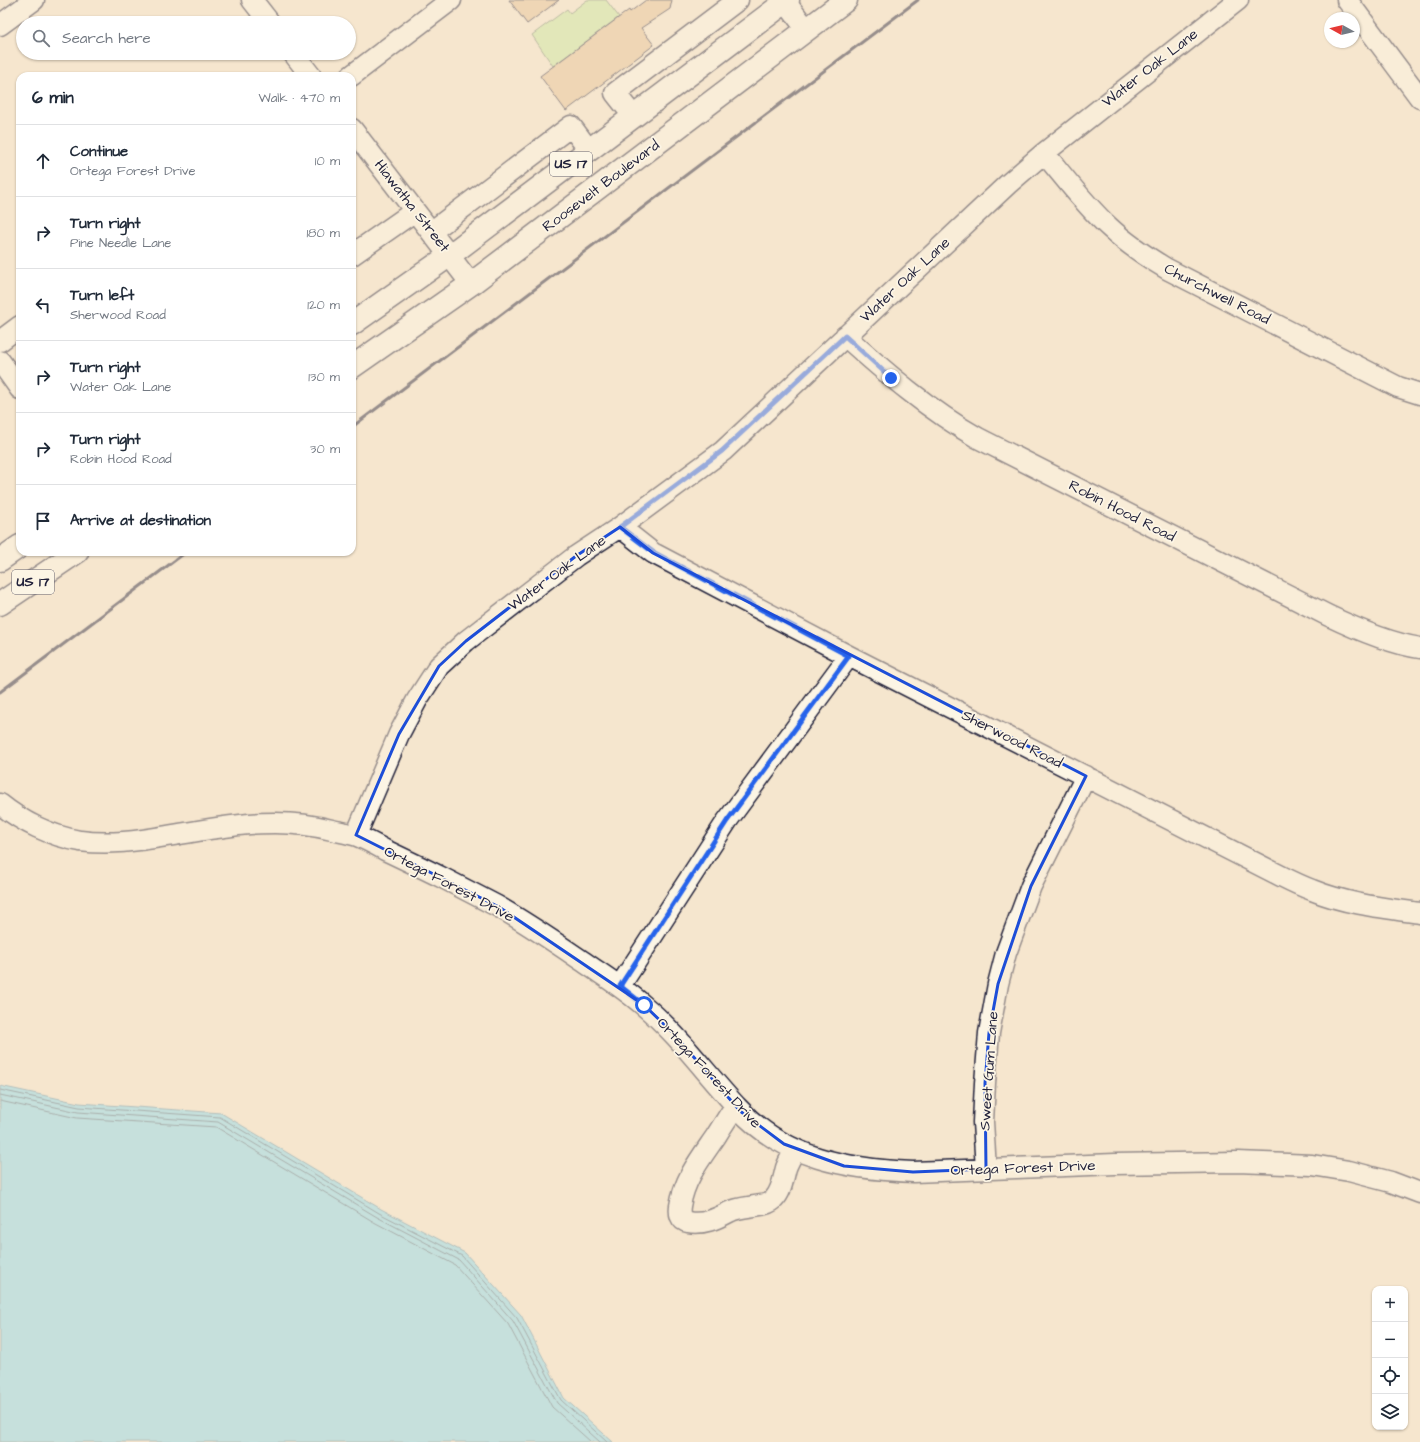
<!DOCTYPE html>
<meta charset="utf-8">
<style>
body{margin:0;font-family:"Architects Daughter",sans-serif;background:#f2f2f3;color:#1f2937}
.controls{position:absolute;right:12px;bottom:12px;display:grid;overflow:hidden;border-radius:8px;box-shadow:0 1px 3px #0004}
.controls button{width:36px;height:36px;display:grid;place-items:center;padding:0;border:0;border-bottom:1px solid #e0e1e3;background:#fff;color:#1f2937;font:20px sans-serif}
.compass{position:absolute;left:1324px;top:12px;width:36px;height:36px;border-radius:50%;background:#fff;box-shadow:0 1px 3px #0004;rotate:278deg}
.stop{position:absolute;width:12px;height:12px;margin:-9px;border:3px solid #2563eb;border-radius:50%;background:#fff}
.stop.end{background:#2563eb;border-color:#fff;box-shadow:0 1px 4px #0008}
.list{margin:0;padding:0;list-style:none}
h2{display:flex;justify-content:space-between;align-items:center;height:52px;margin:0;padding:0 16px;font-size:17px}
h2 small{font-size:13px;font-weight:400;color:#747a83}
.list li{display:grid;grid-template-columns:26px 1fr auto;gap:12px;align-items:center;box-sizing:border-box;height:72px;padding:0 16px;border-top:1px solid #e0e1e3}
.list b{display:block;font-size:15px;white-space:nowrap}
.list p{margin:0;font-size:13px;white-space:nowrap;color:#747a83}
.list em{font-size:13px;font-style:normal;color:#747a83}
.icon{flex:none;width:22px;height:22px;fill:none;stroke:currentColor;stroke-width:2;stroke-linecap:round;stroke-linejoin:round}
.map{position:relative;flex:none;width:1420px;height:1442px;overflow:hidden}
.search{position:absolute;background:#fff;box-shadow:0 1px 3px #0004;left:16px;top:16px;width:340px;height:44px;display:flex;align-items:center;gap:10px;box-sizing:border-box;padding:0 14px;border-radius:22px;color:#747a83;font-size:15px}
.panel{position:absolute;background:#fff;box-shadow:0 1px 3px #0004;left:16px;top:72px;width:340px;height:484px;border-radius:12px}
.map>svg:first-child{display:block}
.green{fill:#cbe9a0;stroke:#76866e}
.water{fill:#8ddaed;stroke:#6290a6}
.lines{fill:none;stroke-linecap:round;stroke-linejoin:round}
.shore{stroke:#4d6c82;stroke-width:1}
.building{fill:#e6c397;stroke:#22223b}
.minor-casing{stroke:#22223b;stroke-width:23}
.highway-casing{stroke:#22223b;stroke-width:25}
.minor{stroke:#fcf5e5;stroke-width:20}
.highway{stroke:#fcf5e5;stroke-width:22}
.rail{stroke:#22223b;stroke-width:3}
.route{stroke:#2563eb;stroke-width:5}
.marked{fill:none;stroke:#1d4ed8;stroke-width:3;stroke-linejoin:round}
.labels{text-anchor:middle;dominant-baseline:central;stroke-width:3.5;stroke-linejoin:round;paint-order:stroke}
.shield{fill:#fcf5e5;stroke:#63616e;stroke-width:1}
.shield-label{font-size:14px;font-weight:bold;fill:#22223b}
.street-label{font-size:15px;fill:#22223b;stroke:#fcf5e5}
</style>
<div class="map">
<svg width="1420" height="1442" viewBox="0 0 1420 1442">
<rect width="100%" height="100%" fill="#f5e6ce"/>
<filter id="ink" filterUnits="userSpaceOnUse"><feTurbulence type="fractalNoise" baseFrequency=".025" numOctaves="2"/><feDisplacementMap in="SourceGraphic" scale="8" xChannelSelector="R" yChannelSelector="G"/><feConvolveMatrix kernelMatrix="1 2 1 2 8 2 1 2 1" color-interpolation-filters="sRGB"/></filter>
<g filter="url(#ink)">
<path class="green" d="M587,0H606L619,17L553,66L532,35L567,9L570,13Z"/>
<path class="water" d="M0,1086L79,1103L221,1113L381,1209L465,1253L521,1315L564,1398L613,1442H0Z"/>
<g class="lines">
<path class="shore" d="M0,1090L79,1107L220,1117L379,1213L462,1256L517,1318L561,1400L607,1442
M0,1095L78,1112L218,1122L377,1217L459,1260L513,1321L557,1403L600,1442
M0,1101L77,1118L216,1127L374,1222L455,1265L508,1324L552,1407L591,1442"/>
</g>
<path class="building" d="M509,0H559L527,24Z
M646,0H672L670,9L641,28L654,45L566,111L540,76L629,10L630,12Z"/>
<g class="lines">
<defs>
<path id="minor" d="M252,0L270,23
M784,0L807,30
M1347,0L1420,98
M0,25L34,0
M293,53L311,76
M351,76L451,0
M634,117L615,93L738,0
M352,129L471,284
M1044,153C1065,178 1085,205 1109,227C1126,243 1147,257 1167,269L1398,387L1420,394
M431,232L571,126L589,150
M352,255L415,211
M845,336C887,374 929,410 978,438L1327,615C1356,629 1388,643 1420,648
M0,341L20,326
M0,361L20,389
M620,527L653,553L849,656L1281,876C1291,881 1301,886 1312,890C1346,904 1384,908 1420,913
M0,804C22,822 51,836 80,841C109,845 138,841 167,836C224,827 275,815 332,830C340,832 349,833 357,836C367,840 376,845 385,850C404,859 423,868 441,877C460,887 478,896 497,906C527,923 556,943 584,962C604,976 625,989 643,1005C679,1035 706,1074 738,1108C784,1159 848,1169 913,1172L1115,1164L1237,1162L1312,1165L1349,1171L1391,1182L1420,1193
M356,835L399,734L417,700L439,666L466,641L576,556L620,527L723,451L1008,184L1044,153L1238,0
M620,986L727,821L849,656
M735,1106C729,1116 722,1126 716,1136C701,1158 684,1179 680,1206C679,1213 680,1221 688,1222C703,1225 716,1219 729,1212C741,1205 767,1208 774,1199C782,1191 783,1179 786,1168C788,1162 792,1156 795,1149
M986,1169L983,1122L985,1083L989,1033L998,984L1006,953L1031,886L1086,776"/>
<path id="highway" d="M352,324L450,255L788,0
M352,367L471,284L846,0
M0,560L20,546
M0,604L77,552"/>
</defs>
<use href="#minor" class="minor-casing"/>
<use href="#highway" class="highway-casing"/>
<use href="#minor" class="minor"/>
<use href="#highway" class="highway"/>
<path class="rail" d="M352,427L918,0
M0,692L186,552"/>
</g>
</g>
<g class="lines" filter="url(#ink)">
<path class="route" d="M644,1005L620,986L727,821L849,656L653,552L620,527L722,451L845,336L891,378"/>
</g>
<path d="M0 0H1420V1442H0ZM620,527L653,553L1086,776L1031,886L998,984L989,1033L985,1083L986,1169L913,1172L844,1166L784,1144L740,1111L673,1033L644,1005L499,907L356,835L399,734L439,666L466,641L576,556Z" fill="#f5e6ce" fill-opacity=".55" fill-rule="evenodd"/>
<path class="marked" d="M620,527L653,553L1086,776L1031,886L998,984L989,1033L985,1083L986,1169L913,1172L844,1166L784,1144L740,1111L673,1033L644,1005L499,907L356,835L399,734L439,666L466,641L576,556Z"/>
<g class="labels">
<g class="shield">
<rect x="550" y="152" width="42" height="24" rx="3"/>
<rect x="12" y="570" width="42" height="24" rx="3"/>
</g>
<g class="shield-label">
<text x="571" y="164">US 17</text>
<text x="33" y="582">US 17</text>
</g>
<g class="street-label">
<text transform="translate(1150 68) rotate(-38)">Water Oak Lane</text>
<text transform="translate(601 186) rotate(-37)">Roosevelt Boulevard</text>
<text transform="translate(412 206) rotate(52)">Hiawatha Street</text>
<text transform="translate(905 280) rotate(-43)">Water Oak Lane</text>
<text transform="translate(1217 294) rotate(27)">Churchwell Road</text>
<text transform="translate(1122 511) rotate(27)">Robin Hood Road</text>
<text transform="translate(557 573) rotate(-36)">Water Oak Lane</text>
<text transform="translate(1012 739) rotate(27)">Sherwood Road</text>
<text transform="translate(449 884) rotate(28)">Ortega Forest Drive</text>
<text transform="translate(989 1071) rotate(-86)">Sweet Gum Lane</text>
<text transform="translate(709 1073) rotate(47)">Ortega Forest Drive</text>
<text transform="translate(1023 1168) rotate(-2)">Ortega Forest Drive</text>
</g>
</g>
</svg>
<div class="controls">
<button>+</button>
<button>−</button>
<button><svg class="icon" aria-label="locate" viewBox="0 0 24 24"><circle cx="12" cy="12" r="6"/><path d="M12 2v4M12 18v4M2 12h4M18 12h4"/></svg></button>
<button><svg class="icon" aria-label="layers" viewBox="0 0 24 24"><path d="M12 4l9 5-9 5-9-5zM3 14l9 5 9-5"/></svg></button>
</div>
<svg class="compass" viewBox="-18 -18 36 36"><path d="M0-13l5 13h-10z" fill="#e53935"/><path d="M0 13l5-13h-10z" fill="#747a83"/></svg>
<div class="stop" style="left:644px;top:1005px"></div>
<div class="stop end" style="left:891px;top:378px"></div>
<div class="search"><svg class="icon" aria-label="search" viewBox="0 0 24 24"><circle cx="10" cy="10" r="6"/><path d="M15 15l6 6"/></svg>Search here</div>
<section class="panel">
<h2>6 min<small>Walk · 470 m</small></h2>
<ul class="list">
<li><svg class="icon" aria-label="ahead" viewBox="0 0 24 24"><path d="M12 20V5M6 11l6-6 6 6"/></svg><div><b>Continue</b><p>Ortega Forest Drive</p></div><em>10 m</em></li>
<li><svg class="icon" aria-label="right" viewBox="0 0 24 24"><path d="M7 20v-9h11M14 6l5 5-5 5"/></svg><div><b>Turn right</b><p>Pine Needle Lane</p></div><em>180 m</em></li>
<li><svg class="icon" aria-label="left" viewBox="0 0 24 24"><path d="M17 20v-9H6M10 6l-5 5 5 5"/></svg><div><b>Turn left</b><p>Sherwood Road</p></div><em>120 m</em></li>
<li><svg class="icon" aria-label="right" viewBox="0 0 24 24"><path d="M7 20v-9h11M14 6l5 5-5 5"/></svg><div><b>Turn right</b><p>Water Oak Lane</p></div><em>130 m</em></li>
<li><svg class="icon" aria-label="right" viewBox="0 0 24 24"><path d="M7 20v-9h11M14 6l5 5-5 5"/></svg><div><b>Turn right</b><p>Robin Hood Road</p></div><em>30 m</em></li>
<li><svg class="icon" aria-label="arrive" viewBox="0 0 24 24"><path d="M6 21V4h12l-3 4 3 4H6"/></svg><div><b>Arrive at destination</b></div></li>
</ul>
</section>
</div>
